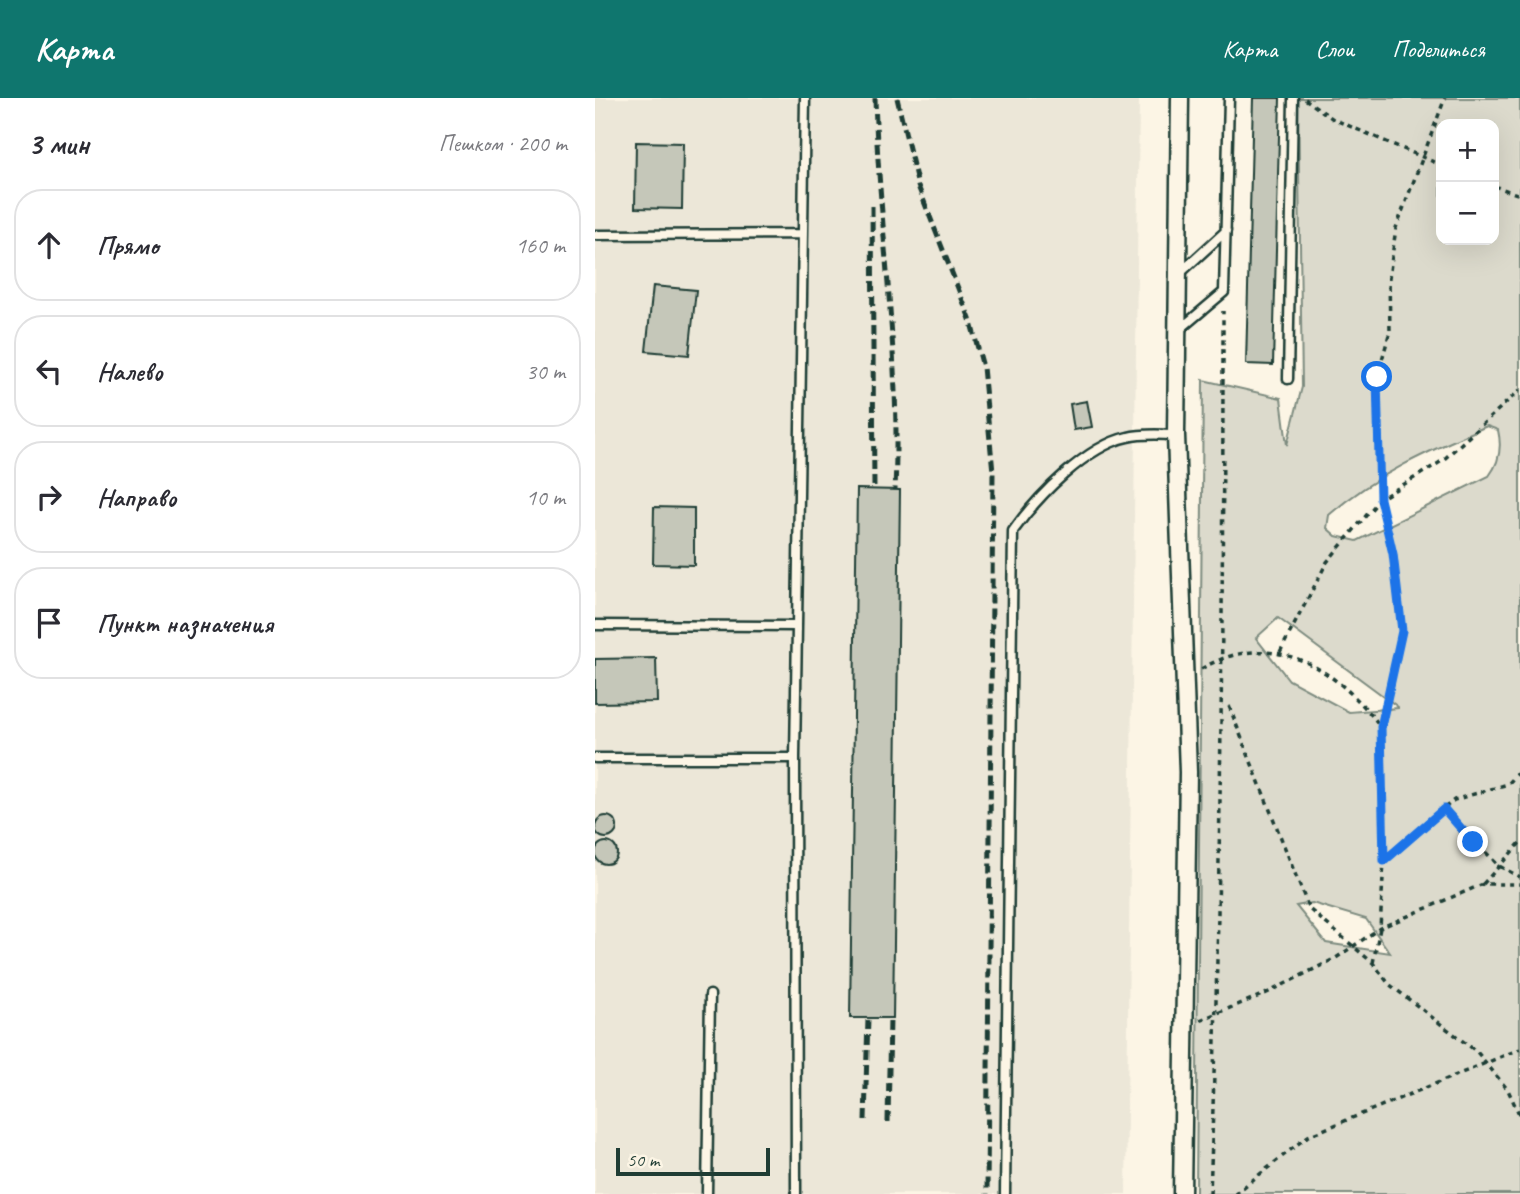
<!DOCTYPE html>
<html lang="ru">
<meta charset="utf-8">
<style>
body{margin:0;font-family:Caveat,sans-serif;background:#f2f2f3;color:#2b2b33}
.controls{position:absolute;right:21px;top:21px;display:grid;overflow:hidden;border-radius:14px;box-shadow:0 7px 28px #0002}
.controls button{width:63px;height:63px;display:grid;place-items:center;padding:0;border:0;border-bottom:2px solid #e1e1e2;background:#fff;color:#2b2b33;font:35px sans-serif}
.scale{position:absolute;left:21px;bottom:18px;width:154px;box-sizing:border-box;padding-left:7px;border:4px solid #1f3d34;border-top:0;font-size:19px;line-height:24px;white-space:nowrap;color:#1f3d34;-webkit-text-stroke:5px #fcf5e5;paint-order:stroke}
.stop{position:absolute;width:21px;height:21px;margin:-16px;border:5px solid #1a73e8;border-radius:50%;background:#fff}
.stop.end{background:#1a73e8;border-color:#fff;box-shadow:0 2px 7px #0008}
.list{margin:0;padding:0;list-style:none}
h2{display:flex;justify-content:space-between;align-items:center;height:91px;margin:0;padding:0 28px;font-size:30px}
h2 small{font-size:23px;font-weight:400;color:#7c7c81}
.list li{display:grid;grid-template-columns:46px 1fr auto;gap:21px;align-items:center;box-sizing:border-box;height:112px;margin:0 14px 14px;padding:0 14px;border:2px solid #e1e1e2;border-radius:28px}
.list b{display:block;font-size:26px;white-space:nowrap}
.list em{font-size:23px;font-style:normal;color:#7c7c81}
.icon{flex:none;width:38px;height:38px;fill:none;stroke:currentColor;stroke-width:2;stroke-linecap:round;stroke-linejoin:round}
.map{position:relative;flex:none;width:925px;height:1096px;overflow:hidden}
header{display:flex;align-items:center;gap:42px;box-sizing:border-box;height:98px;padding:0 35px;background:#0f766e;color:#fff}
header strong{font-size:33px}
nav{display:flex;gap:38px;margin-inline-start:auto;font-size:24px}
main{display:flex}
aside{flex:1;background:#fff}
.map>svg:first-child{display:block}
.built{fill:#ece7d8}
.green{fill:#dcdacc;stroke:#7e8c80;stroke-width:2;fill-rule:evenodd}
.building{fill:#c5c7b9;stroke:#1f3d34;stroke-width:2}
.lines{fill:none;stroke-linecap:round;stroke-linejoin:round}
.service-casing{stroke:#1f3d34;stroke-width:13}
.minor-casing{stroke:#1f3d34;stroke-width:21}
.path{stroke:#1f3d34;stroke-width:3.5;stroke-dasharray:5 5;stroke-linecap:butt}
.service{stroke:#fcf5e5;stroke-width:8}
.minor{stroke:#fcf5e5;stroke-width:16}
.rail{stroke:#1f3d34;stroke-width:5;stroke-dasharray:10 5;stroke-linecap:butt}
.route{stroke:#1a73e8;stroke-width:9}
</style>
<header>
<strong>Карта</strong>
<nav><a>Карта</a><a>Слои</a><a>Поделиться</a></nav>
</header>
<main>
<aside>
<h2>3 мин<small>Пешком · 200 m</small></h2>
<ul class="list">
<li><svg class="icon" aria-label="ahead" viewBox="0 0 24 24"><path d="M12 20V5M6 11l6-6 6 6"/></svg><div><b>Прямо</b></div><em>160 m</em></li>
<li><svg class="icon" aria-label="left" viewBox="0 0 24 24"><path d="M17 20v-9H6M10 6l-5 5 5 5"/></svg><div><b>Налево</b></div><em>30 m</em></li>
<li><svg class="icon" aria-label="right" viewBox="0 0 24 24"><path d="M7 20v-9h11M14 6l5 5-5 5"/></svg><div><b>Направо</b></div><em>10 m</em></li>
<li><svg class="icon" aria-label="arrive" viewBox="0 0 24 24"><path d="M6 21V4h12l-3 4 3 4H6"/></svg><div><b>Пункт назначения</b></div></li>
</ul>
</aside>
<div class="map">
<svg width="925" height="1096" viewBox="0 0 925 1096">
<rect width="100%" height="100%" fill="#fcf5e5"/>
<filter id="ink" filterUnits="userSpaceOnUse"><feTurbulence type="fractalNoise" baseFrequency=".0143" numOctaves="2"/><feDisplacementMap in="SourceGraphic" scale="14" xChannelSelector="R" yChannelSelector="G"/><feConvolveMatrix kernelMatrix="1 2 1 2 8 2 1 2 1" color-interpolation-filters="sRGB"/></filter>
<g filter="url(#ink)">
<path class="built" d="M0,0H544L531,1096H0Z"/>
<path class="green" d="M703,0H925V1096H601L608,282L686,300L692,347L707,289ZM899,26V142H846V26ZM892,328L903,332C907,349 905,364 894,378L762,443L741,438L732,430L734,417C781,376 836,352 892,328ZM683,520L803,609V610L754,614L694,582L661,540ZM717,805L771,821L795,855L731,845L701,808Z"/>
<path class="building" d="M658,0H685L678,267L651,266Z
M41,44L88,45L87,111L40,110Z
M58,188L101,192L94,257L51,253Z
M492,303L497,329L479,332L475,306Z
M262,391L305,392L298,920H255Z
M59,409L99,410V467L58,466Z
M61,560L62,604L0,605V561Z
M0 729a11 11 0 1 1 22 0a11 11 0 1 1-22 0Z
M0 755a11 11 0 1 1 22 0a11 11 0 1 1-22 0Z"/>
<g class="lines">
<defs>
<path id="service" d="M0,137L208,136
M584,176L631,133
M584,232L629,194L634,0
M693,281L698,0
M0,527L202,528
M0,660H200
M112,1096L115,897
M201,1096L200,660L210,0
M410,1096L418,433C442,399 491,348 533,339C548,335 566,337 581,337"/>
<path id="minor" d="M585,0L581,337L593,674L587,1096"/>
</defs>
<use href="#service" class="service-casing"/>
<use href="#minor" class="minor-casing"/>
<path class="path" d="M710,1L738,21L846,67
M899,88L925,97
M685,554L732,464L785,401L847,363L925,292
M606,571C677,529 741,570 786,629
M634,608L714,811L778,865L794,886L882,954L913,992L925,1018
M849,711L904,768L925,779
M789,762L859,702L913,686L925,673
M888,786L925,745
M778,865L785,830L789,763L786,629L807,533L798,456L785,401L782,280L795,233L794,180L801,130L850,0
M605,922L672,895L741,860L785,830L888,786H925
M615,1096C626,802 628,507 628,213
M640,1096L713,1038L925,951"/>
<use href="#service" class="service"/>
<use href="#minor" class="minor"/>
<path class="rail" d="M280,0C284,131 306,260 300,391
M302,0L323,88L375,221L388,269L398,374L392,1096
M277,108L279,391
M270,1022L273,920
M293,1024L295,920"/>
</g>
</g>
<g class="lines" filter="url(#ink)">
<path class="route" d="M782,279L785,401L798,456L807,533L786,629L789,763L849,711L878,744"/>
</g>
</svg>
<div class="controls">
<button>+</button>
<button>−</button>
</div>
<div class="scale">50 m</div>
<div class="stop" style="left:782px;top:279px"></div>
<div class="stop end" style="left:878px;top:744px"></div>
</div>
</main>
